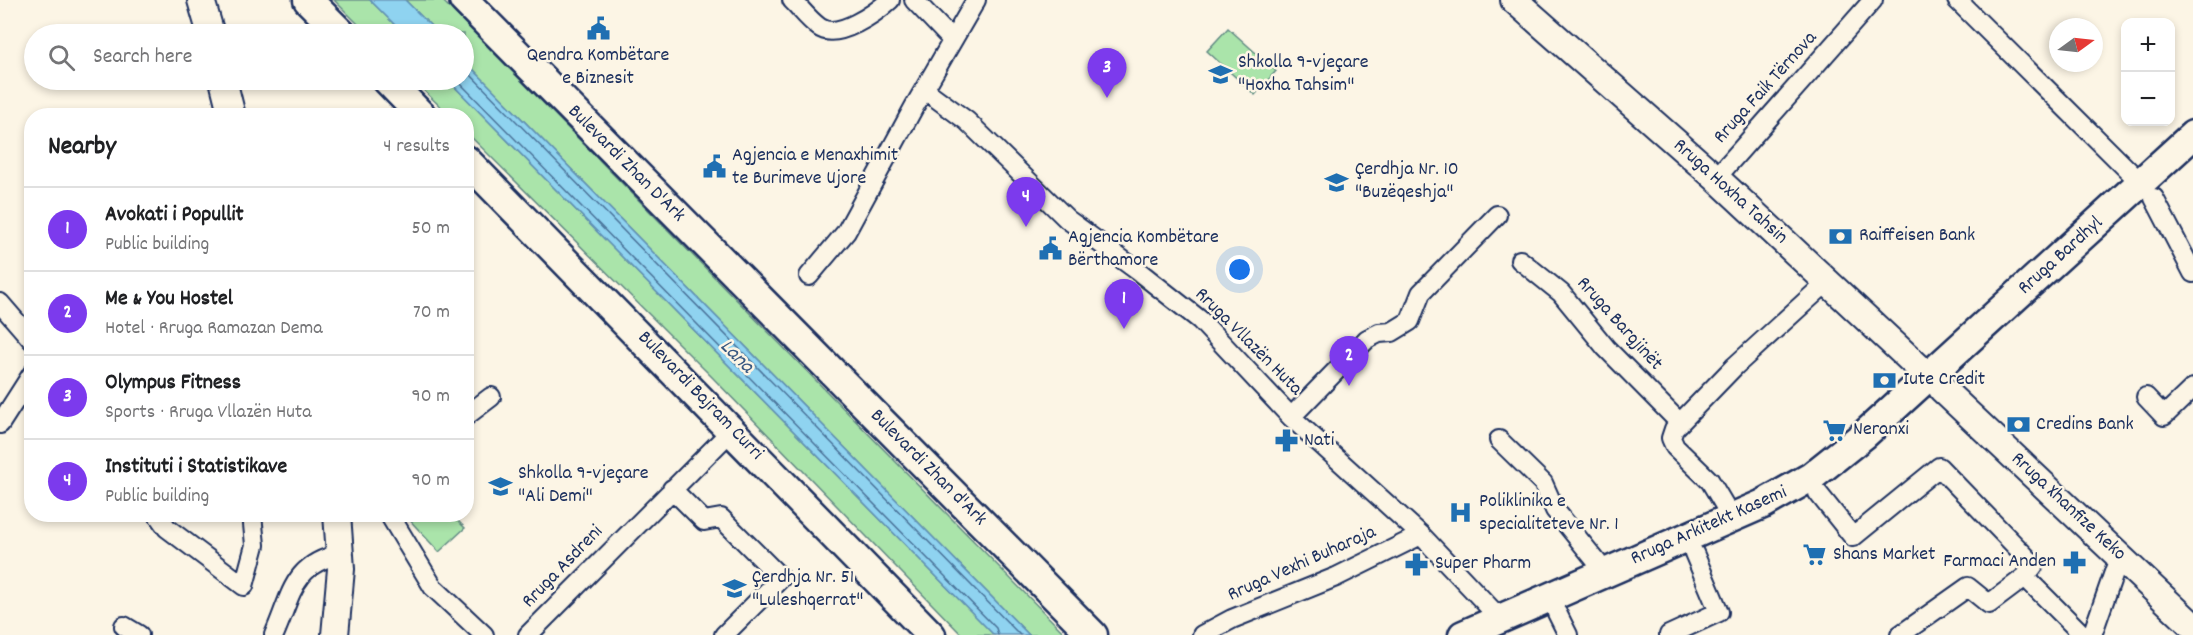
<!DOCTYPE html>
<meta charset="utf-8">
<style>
body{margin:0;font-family:Dekko,sans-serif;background:#f6f6f6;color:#202124}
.controls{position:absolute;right:18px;top:18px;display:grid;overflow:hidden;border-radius:12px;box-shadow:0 3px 9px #0003}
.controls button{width:54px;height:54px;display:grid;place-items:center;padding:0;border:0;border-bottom:2px solid #e0e0e0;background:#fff;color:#202124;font:30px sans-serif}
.compass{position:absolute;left:2049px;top:18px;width:54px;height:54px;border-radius:50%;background:#fff;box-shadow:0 3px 9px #0003;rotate:75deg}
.you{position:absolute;left:1240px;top:270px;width:21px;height:21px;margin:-15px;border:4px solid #fff;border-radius:50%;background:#1a73e8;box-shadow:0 0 0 9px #1a73e833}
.badge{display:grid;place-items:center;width:39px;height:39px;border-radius:50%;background:#7c3aed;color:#fff;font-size:20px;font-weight:700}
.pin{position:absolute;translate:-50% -50px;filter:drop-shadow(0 2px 3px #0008)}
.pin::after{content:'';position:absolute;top:32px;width:21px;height:18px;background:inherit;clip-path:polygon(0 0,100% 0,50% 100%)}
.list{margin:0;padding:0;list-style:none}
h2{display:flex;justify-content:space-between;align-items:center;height:78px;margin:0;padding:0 24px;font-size:26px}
h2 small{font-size:20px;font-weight:400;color:#757577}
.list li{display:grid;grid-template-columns:39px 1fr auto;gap:18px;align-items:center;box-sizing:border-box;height:84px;padding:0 24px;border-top:2px solid #e0e0e0}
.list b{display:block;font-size:22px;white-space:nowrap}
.list p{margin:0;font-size:20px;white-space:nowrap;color:#757577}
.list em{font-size:20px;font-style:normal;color:#757577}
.icon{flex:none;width:33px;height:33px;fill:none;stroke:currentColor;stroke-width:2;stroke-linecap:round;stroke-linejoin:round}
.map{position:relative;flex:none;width:2193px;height:635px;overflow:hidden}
.search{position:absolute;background:#fff;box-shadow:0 3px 9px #0003;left:24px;top:24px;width:450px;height:66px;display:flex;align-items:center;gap:15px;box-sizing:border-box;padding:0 21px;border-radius:33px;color:#757577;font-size:22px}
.panel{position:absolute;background:#fff;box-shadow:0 3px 9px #0003;left:24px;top:108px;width:450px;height:414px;border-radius:24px}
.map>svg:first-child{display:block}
.green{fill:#aae4aa;stroke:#628a84;stroke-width:1.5}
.water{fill:#8fd3f0;stroke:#6191b6;stroke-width:1.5}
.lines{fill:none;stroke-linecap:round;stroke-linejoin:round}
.shore{stroke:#497198;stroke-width:1.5}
.street-casing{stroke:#1b2f5e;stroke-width:22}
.secondary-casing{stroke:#1b2f5e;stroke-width:30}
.primary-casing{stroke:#1b2f5e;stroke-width:33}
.street{stroke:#fcf5e5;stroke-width:18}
.secondary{stroke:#fcf5e5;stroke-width:26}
.primary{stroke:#fcf5e5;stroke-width:28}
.labels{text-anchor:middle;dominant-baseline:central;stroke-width:5;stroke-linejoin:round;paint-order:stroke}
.poi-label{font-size:20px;fill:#1b2f5e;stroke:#fcf5e5;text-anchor:start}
.street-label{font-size:20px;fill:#1b2f5e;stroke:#fcf5e5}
.water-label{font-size:21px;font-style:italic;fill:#385882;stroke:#fcf5e5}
</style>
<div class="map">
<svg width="2193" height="635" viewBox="0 0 2193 635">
<rect width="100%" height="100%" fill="#fcf5e5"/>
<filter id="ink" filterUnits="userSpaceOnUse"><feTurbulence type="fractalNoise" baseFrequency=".0167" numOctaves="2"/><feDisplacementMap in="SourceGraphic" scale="12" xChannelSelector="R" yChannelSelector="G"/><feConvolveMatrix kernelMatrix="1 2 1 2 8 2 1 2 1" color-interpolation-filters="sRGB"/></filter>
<g filter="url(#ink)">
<path class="green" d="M334,0H370L404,34H368Z
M405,0H442L1066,635H1029L464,60V34H439Z
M1228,28L1276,71L1255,95L1207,51Z
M413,80H448L994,635H962L712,377L467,133L466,116L449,115Z
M405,515H452L465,528L439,552Z"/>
<path class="water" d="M370,0H405L439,34H404Z
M464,60L1029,635H994L448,80H464Z"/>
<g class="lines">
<path class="shore" d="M464,68L1020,635
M457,80L996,628L998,635"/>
<defs>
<path id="street" d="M792,0C801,9 809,20 819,27C837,41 877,12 890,0
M914,0L952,40
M1957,0L2141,183
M925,90L967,121L1067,219L1138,271L1200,320L1291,417L1421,535L1492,610L1497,620
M1716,178L1873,0
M2154,198L2193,273
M1520,260L1561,293L1606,348L1680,423
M809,276L846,232L914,107L976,0
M0,303L32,340
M2146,397L2164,416L2193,388
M466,416L491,397
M1291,417L1367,339L1379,333L1392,332L1410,321L1421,293L1497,215
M0,424L32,374
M1499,440L1543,483L1555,510L1597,562L1603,574
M672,489L704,521L721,518L781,578L724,635
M1818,493L1853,537L1939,467L2034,565L2025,577L2083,635
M157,514L167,528L244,586L255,545L252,514
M389,514L433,587L484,635
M1732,518L1710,481L1675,447L1671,438L1674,429L1735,366L1827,282
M1557,613L1568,635
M124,626L139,635
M274,635C292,595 292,564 341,554
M528,635L732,430
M1202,635L1232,619L1336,577L1421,535
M1669,635L1719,612L1694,553
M1900,635L1968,587L1989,604L2025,577
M2092,635L2120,555"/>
<path id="secondary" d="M201,0L211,34
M1514,0L1716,178L1928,376
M223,80L232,116
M1942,389L2193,626
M335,635L341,569L337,514"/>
<path id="primary" d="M308,0L342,34
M464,0L1093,635
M387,80L422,116
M466,160L931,635
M1463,635L1763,504L1811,477L1865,434L2193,135"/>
</defs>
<use href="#street" class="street-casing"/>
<use href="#secondary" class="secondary-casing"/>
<use href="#primary" class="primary-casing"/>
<use href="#street" class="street"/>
<use href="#secondary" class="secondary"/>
<use href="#primary" class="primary"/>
</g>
</g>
<defs>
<symbol id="civic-bare" viewBox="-9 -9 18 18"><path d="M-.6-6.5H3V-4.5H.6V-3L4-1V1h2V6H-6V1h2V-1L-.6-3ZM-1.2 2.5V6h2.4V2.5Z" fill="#1f6fb2" stroke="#fcf5e5" stroke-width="2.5" paint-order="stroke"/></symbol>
<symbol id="school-bare" viewBox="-9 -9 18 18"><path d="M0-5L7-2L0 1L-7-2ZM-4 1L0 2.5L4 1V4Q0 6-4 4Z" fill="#1f6fb2" stroke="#fcf5e5" stroke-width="2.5" paint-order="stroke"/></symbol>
<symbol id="bank-bare" viewBox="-9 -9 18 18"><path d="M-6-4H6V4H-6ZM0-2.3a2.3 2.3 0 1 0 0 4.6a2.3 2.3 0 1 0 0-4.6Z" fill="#1f6fb2" stroke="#fcf5e5" stroke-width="2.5" paint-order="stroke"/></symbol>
<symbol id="supermarket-bare" viewBox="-9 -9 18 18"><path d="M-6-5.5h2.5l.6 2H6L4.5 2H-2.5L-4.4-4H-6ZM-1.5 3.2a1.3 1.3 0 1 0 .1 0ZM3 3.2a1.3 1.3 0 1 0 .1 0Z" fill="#1f6fb2" stroke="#fcf5e5" stroke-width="2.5" paint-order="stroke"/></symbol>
<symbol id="pharmacy-bare" viewBox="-9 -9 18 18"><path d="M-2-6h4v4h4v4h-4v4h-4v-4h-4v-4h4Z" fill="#1f6fb2" stroke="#fcf5e5" stroke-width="2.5" paint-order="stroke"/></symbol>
<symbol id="hospital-bare" viewBox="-9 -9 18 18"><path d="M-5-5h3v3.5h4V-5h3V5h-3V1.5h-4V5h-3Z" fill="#1f6fb2" stroke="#fcf5e5" stroke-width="2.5" paint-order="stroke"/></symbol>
</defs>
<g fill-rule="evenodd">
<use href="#civic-bare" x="582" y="12" width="33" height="33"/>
<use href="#school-bare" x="1204" y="58" width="33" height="33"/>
<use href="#civic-bare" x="698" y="150" width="33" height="33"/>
<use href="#school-bare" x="1320" y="166" width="33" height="33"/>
<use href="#bank-bare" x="1824" y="220" width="33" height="33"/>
<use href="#civic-bare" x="1034" y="232" width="33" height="33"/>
<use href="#bank-bare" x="1868" y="364" width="33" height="33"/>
<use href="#bank-bare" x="2002" y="408" width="33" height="33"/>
<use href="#supermarket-bare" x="1818" y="414" width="33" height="33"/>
<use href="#pharmacy-bare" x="1270" y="424" width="33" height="33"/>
<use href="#school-bare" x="484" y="470" width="33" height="33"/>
<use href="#hospital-bare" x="1444" y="496" width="33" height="33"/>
<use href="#supermarket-bare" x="1798" y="538" width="33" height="33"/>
<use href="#pharmacy-bare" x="2058" y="546" width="33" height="33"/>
<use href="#pharmacy-bare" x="1400" y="548" width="33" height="33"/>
<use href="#school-bare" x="718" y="572" width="33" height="33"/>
</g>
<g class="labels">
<g class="poi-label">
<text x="598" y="56" text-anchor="middle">Qendra Kombëtare<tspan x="598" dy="23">e Biznesit</tspan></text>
<text x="1238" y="63">Shkolla 9-vjeçare<tspan x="1238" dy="23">"Hoxha Tahsim"</tspan></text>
<text x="732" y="156">Agjencia e Menaxhimit<tspan x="732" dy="23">te Burimeve Ujore</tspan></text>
<text x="1355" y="170">Çerdhja Nr. 10<tspan x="1355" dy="23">"Buzëqeshja"</tspan></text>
<text x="1859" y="236">Raiffeisen Bank</text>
<text x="1068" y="238">Agjencia Kombëtare<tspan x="1068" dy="23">Bërthamore</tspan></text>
<text x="1903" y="380">Iute Credit</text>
<text x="2036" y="425">Credins Bank</text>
<text x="1853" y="430">Neranxi</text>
<text x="1304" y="441">Nati</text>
<text x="518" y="474">Shkolla 9-vjeçare<tspan x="518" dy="23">"Ali Demi"</tspan></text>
<text x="1479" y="502">Poliklinika e<tspan x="1479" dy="23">specialiteteve Nr. 1</tspan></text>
<text x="1833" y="555">Shans Market</text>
<text x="2056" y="562" text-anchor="end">Farmaci Anden</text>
<text x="1435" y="564">Super Pharm</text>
<text x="752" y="578">Çerdhja Nr. 51<tspan x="752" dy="23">"Luleshqerrat"</tspan></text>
</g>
<g class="street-label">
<text transform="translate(1766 88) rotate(-48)">Rruga Faik Tërnova</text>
<text transform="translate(626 164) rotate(45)">Bulevardi Zhan D'Ark</text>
<text transform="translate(1730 192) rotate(42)">Rruga Hoxha Tahsin</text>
<text transform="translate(2061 256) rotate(-42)">Rruga Bardhyl</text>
<text transform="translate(1619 324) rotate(48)">Rruga Bargjinët</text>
<text transform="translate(1248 342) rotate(45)">Rruga Vllazën Huta</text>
<text transform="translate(700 396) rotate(46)">Bulevardi Bajram Curri</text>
<text transform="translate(928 468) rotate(45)">Bulevardi Zhan d'Ark</text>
<text transform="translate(2068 507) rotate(43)">Rruga Xhanfize Keko</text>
<text transform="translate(1709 526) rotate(-24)">Rruga Arkitekt Kasemi</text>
<text transform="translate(1302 564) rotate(-24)">Rruga Vexhi Buharaja</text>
<text transform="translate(563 567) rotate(-46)">Rruga Asdreni</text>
</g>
<g class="water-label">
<text transform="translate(736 357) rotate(45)">Lana</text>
</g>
</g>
</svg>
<div class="controls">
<button>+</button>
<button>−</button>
</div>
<svg class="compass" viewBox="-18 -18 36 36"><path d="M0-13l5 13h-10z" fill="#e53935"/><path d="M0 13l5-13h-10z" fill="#757577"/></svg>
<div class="you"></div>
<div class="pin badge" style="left:1124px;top:329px">1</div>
<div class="pin badge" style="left:1349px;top:386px">2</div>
<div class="pin badge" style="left:1107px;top:98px">3</div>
<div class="pin badge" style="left:1026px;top:227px">4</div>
<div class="search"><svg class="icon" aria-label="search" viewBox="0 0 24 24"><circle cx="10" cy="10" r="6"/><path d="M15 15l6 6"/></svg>Search here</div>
<section class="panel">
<h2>Nearby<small>4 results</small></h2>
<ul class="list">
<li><span class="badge">1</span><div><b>Avokati i Popullit</b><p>Public building</p></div><em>50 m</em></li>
<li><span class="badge">2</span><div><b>Me &amp; You Hostel</b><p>Hotel · Rruga Ramazan Dema</p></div><em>70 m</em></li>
<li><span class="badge">3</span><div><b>Olympus Fitness</b><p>Sports · Rruga Vllazën Huta</p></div><em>90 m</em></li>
<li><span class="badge">4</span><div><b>Instituti i Statistikave</b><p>Public building</p></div><em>90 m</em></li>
</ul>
</section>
</div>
